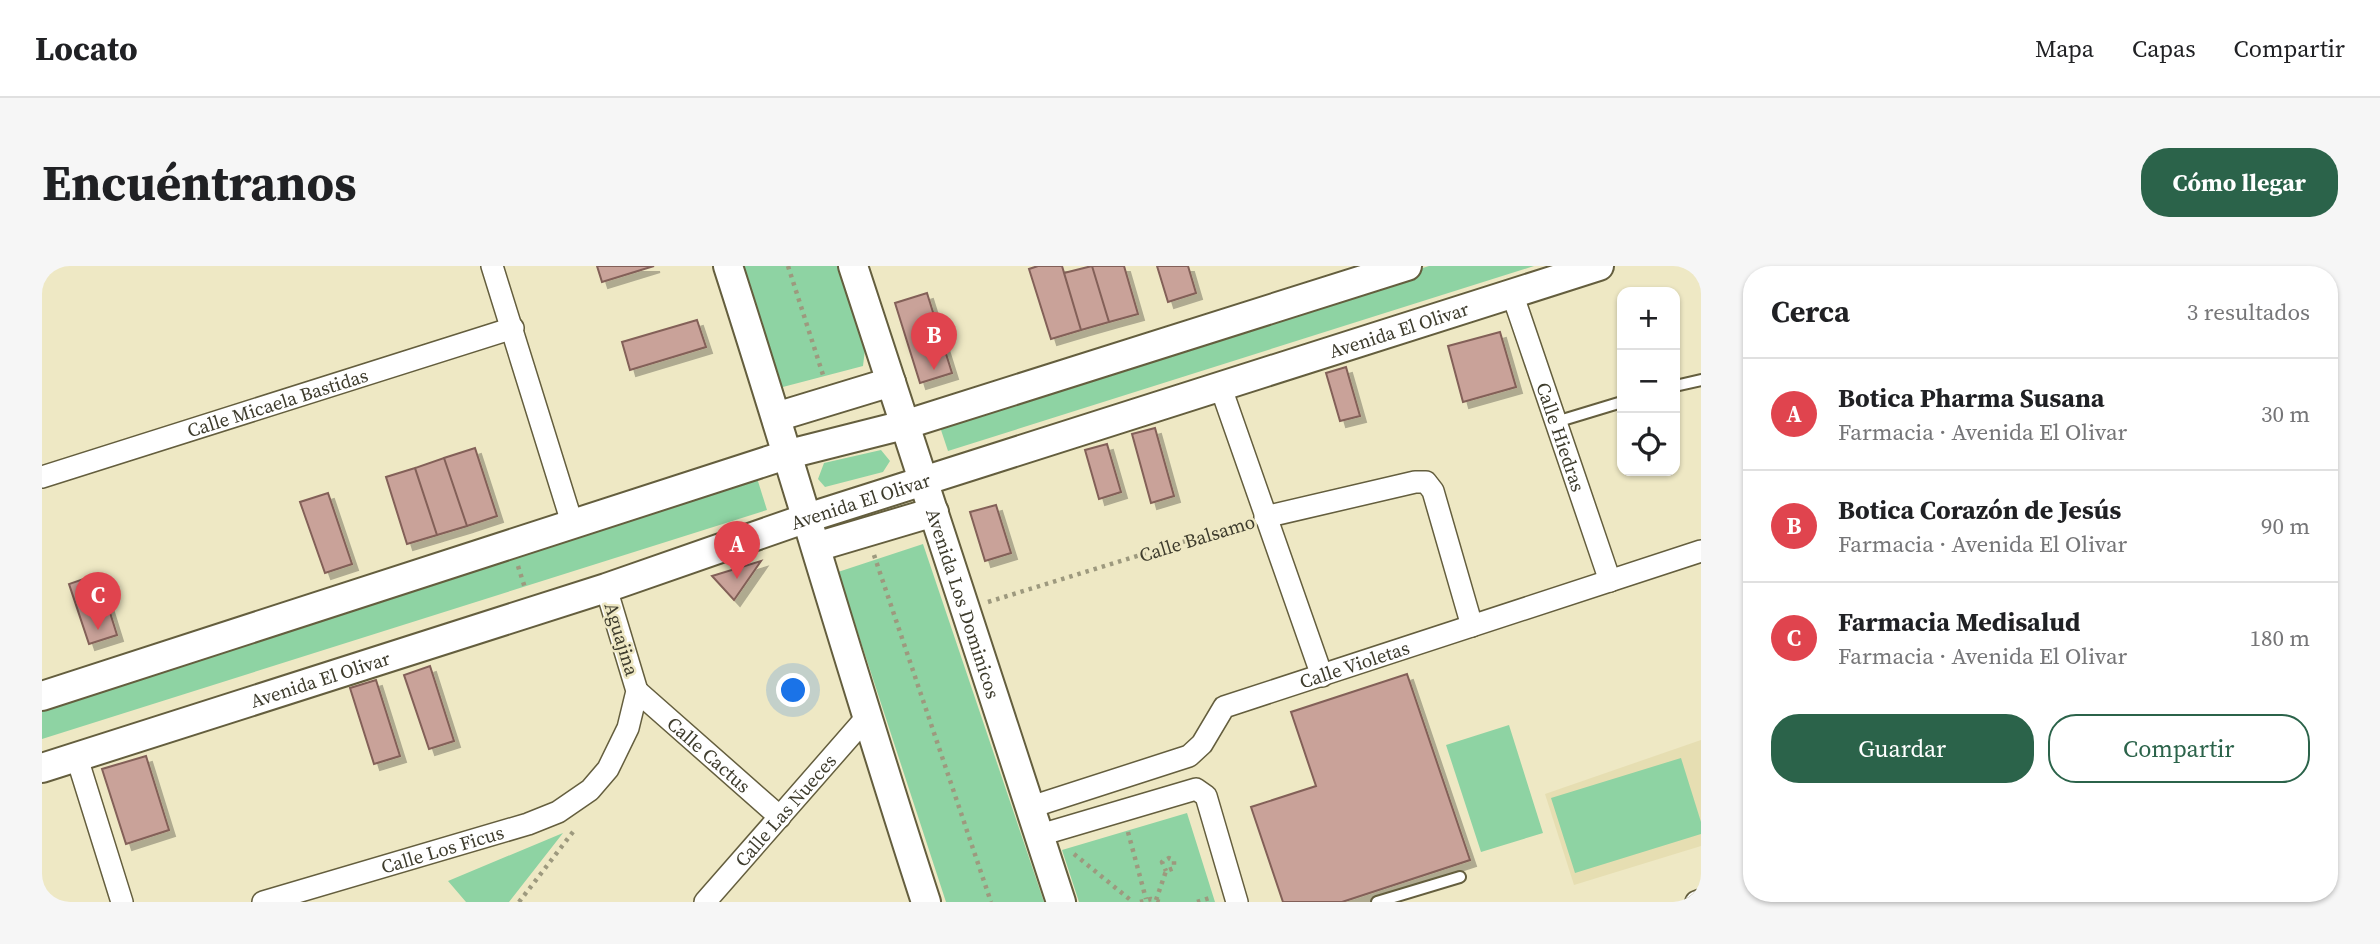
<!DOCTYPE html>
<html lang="es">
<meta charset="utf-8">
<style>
body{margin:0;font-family:"Source Serif 4",serif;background:#f6f6f6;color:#202124}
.controls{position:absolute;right:21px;top:21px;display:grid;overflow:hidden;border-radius:14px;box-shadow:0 2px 5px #0004}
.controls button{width:63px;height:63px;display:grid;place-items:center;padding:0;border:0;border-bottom:2px solid #e0e0e0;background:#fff;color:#202124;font:35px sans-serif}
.you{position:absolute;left:752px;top:425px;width:24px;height:24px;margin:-18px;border:5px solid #fff;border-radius:50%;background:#1a73e8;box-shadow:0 0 0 10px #1a73e833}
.badge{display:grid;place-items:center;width:46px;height:46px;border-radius:50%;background:#2b634a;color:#fff;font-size:23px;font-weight:700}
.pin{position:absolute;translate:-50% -58px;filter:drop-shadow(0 2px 4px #0008)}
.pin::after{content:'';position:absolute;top:37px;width:24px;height:21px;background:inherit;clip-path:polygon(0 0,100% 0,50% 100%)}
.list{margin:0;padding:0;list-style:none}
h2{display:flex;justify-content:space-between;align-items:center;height:91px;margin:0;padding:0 28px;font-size:30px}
h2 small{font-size:23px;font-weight:400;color:#757577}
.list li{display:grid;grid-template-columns:46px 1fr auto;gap:21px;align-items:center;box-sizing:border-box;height:112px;padding:0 28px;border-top:2px solid #e0e0e0}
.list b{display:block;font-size:26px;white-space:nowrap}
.list p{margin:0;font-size:23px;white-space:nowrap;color:#757577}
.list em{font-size:23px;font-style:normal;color:#757577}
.actions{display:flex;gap:14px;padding:21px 28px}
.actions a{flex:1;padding:16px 0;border:2px solid #2b634a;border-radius:28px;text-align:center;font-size:24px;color:#2b634a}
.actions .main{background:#2b634a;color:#fff}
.icon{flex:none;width:38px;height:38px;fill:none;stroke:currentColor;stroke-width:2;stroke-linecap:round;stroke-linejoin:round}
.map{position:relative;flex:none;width:1659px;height:636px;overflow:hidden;border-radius:28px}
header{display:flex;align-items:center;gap:42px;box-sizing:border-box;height:98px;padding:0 35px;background:#fff;border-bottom:2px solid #e0e0e0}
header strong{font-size:33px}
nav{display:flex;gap:38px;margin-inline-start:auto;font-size:24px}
.intro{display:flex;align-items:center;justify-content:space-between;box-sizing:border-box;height:168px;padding:0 42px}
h1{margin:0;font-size:49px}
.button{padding:18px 32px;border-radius:28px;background:#2b634a;color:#fff;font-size:24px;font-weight:700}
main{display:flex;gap:42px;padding:0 42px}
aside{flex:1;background:#fff;border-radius:28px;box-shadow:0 2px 5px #0004}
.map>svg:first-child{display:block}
.built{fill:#e6deb2}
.green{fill:#8ed3a3}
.building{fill:#c9a299;stroke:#836058;stroke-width:2;filter:url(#shadow)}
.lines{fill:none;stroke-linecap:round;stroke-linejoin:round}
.lane-casing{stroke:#645e3e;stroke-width:14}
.street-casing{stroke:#645e3e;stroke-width:24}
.secondary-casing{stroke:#645e3e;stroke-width:32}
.path{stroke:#9d997e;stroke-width:4.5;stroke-dasharray:3.5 5;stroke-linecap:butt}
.lane{stroke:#fff;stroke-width:10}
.street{stroke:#fff;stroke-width:21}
.secondary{stroke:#fff;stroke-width:28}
.labels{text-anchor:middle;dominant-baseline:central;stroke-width:5;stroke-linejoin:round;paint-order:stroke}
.street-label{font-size:19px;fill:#3e3c2d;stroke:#eee8c4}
</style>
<header>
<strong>Locato</strong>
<nav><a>Mapa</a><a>Capas</a><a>Compartir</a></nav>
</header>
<div class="intro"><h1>Encuéntranos</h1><a class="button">Cómo llegar</a></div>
<main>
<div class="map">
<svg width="1659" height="636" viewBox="0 0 1659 636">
<defs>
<filter id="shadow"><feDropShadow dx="6" dy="6" stdDeviation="0" flood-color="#0004"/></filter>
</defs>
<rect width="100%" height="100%" fill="#eee8c4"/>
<path class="built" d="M1659,474V580L1532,619L1503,528Z"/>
<path class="green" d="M697,0H798L824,75L821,100L737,122Z
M1387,0H1492L906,185L897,158Z
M839,184L848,195L841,206L783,221L776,213L782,197Z
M715,212L725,244L0,473V445Z
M881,278L1002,636H904L796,306Z
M1467,459L1501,567L1439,586L1404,479Z
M1639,492L1659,556V568L1533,607L1509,532Z
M1145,547L1173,636H1037L1020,584Z
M521,567L467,636H424L406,615Z"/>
<path class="building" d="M555,0H612L560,16Z
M996,0H1020L1039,64L1009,73L987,3Z
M1050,0L1067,56L1039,64L1022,7Z
M1050,0H1082L1096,48L1067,56Z
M1115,0H1146L1154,27L1126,36Z
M885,27L910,107L878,117L853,37Z
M655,54L664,81L588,104L580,76Z
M1458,66L1474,121L1421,136L1406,80Z
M1304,101L1318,150L1298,155L1284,107Z
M1113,162L1132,230L1109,237L1090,168Z
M1065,178L1079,226L1057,233L1043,184Z
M433,182L455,250L425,260L402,192Z
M402,192L425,260L395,269L373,202Z
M373,202L395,269L365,278L344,211Z
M286,227L310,298L283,307L258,236Z
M954,239L969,287L943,295L928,246Z
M719,295L692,334L670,310Z
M56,308L75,369L47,378L27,318Z
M388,400L412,475L387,483L362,409Z
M1365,408L1428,594L1300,636H1241L1209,541L1274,520L1249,446Z
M334,414L358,490L332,498L308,422Z
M104,490L127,564L84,578L60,503Z"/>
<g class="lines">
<defs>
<path id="lane" d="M1633,120L1659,114
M1514,156L1580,136
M1335,636L1418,611"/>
<g id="street">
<path d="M450,0L531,260"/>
<path id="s1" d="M1470,27L1568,315"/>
<path d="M1179,122L1280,410"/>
<path id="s2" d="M0,211L471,62"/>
<path d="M1223,251L1373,216H1384L1391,225L1430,360"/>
<path id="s3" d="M595,425L738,551"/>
<path d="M35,492L80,636"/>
<path id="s4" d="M989,541L1147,490L1160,478L1182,441L1659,285"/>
<path d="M998,569L1154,523L1164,530L1195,636"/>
<path id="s5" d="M221,636L486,558L516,546L548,524L566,503L586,462L595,425L564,322"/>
<path id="s6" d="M663,636L824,452"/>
<path d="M1654,636L1659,634"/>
</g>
<g id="secondary">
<path d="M686,0C754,211 815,425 884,636"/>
<path id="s7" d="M811,0L1019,636"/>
<path d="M734,151L849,116"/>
<path d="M774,281L892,246"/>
<path d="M0,430L747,188L862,159L1365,0"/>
<path id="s8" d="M0,502L564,322L765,252L1557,0"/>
</g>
</defs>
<use href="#lane" class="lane-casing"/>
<use href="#street" class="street-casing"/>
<use href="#secondary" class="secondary-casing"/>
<path class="path" d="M746,0L782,112
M832,289L949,636
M476,300L483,322
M946,336L1202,257
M1086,566L1104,633
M1032,588L1091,636
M1114,634L1124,605L1132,602V594L1127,592L1120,596L1124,605
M477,636L534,562
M1098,636L1109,633L1118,636
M1155,636L1171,631"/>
<use href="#lane" class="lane"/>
<use href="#street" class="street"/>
<use href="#secondary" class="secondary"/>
</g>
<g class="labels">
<g class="street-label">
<text stroke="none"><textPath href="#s8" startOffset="1426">Avenida El Olivar</textPath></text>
<text stroke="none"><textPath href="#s2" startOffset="247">Calle Micaela Bastidas</textPath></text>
<text stroke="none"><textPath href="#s1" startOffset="152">Calle Hiedras</textPath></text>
<text stroke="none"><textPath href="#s8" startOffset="861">Avenida El Olivar</textPath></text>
<text transform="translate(1155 272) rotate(-17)">Calle Balsamo</text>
<text stroke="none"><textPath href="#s7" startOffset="355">Avenida Los Dominicos</textPath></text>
<text transform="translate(580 373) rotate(73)">Aguajina</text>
<text stroke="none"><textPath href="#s4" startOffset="364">Calle Violetas</textPath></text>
<text stroke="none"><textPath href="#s8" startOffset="292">Avenida El Olivar</textPath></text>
<text stroke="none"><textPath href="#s3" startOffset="96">Calle Cactus</textPath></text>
<text stroke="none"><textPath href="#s6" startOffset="122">Calle Las Nueces</textPath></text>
<text stroke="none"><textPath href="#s5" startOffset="187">Calle Los Ficus</textPath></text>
</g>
</g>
</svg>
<div class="controls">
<button>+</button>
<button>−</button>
<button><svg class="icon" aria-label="locate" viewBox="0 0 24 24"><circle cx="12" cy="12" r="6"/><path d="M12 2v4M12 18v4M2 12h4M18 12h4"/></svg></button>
</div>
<div class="you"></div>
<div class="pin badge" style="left:695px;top:313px;background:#e0444e">A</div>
<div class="pin badge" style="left:892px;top:104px;background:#e0444e">B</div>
<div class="pin badge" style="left:56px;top:364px;background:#e0444e">C</div>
</div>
<aside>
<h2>Cerca<small>3 resultados</small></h2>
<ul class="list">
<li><span class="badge" style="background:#e0444e">A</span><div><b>Botica Pharma Susana</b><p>Farmacia · Avenida El Olivar</p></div><em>30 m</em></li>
<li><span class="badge" style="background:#e0444e">B</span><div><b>Botica Corazón de Jesús</b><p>Farmacia · Avenida El Olivar</p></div><em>90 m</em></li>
<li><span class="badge" style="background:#e0444e">C</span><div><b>Farmacia Medisalud</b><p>Farmacia · Avenida El Olivar</p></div><em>180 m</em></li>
</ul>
<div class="actions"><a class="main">Guardar</a><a>Compartir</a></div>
</aside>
</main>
